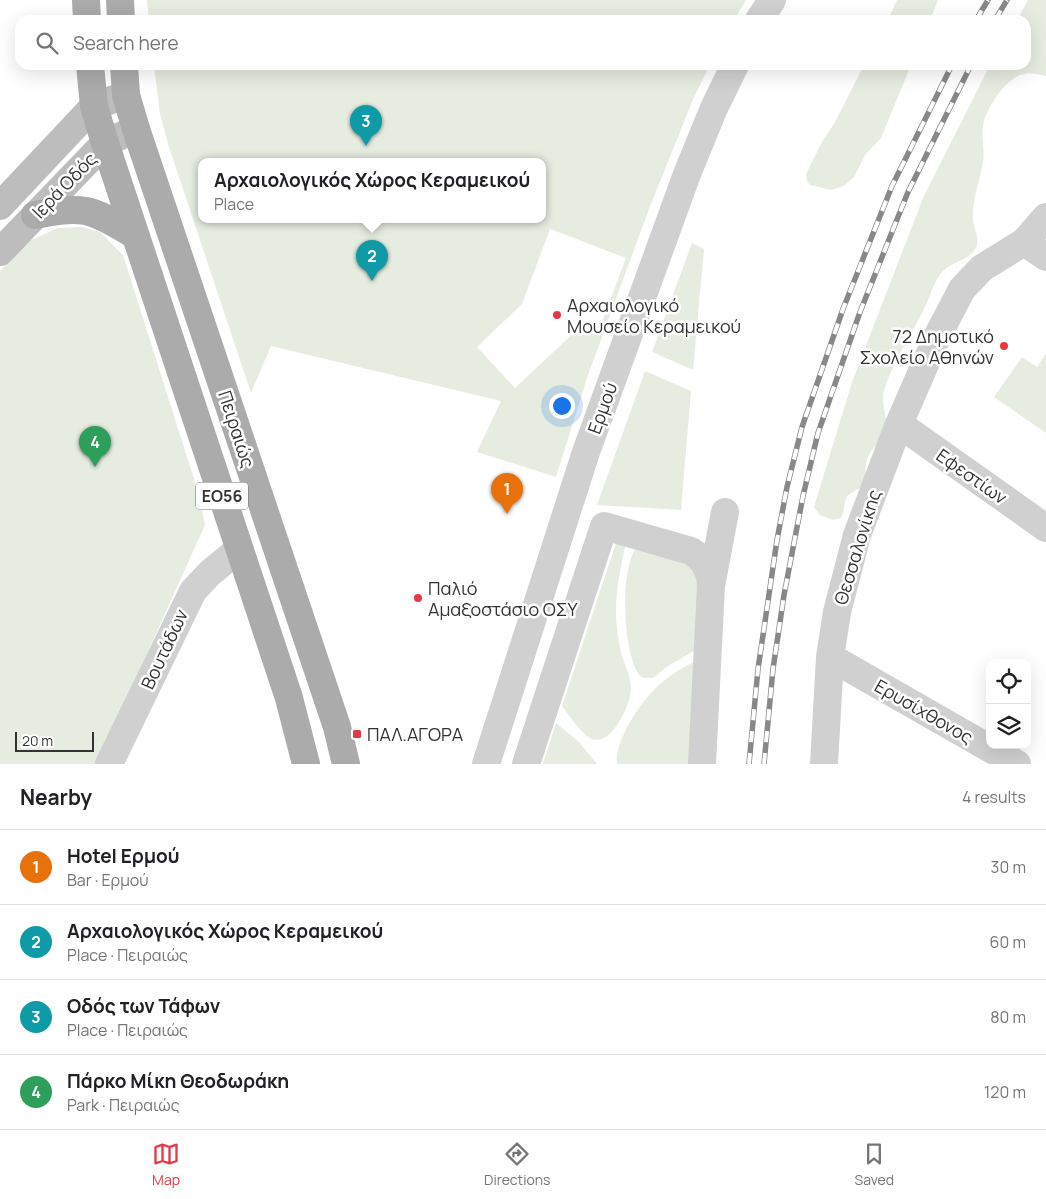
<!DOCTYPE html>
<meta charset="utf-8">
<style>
body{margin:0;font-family:Manrope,sans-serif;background:#f6f6f6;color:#202124}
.controls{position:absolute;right:15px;bottom:15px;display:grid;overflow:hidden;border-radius:10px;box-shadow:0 5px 20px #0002}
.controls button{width:45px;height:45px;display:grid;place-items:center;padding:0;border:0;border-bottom:1px solid #e0e0e0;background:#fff;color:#202124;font:25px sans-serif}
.scale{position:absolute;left:15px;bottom:12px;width:79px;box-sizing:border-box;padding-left:5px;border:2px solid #333;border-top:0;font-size:14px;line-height:18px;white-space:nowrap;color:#333;-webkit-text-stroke:4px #fff;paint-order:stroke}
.you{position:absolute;left:561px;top:405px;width:18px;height:18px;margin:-12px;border:4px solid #fff;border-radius:50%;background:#1a73e8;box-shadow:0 0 0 8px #1a73e833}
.badge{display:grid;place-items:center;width:32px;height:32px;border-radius:50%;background:#e63946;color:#fff;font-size:16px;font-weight:700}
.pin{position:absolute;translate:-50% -41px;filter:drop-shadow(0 1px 2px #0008)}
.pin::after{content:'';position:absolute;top:26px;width:18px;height:15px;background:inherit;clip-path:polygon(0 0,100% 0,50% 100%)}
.popup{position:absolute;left:198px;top:158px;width:348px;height:65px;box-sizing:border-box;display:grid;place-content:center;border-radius:10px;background:#fff;filter:drop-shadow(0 1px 4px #0005);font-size:16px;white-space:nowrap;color:#757577}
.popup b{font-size:19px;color:#202124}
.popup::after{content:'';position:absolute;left:50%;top:100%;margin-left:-10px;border:10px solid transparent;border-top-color:#fff}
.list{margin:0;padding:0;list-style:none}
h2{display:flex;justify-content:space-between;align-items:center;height:65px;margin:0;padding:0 20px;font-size:21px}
h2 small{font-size:16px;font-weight:400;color:#757577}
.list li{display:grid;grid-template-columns:32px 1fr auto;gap:15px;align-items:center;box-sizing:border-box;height:75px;padding:0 20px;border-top:1px solid #e0e0e0}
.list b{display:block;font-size:19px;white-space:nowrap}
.list p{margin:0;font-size:16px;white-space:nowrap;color:#757577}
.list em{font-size:16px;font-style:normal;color:#757577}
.icon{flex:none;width:28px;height:28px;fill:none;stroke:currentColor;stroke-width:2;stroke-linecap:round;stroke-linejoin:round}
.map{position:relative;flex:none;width:1046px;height:764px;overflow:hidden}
.search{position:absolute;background:#fff;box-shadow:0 5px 20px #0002;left:15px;right:15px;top:15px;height:55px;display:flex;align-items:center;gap:12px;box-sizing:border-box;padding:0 18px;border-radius:15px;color:#757577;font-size:19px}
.sheet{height:365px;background:#fff}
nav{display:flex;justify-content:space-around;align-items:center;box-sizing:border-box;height:70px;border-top:1px solid #e0e0e0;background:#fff;font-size:14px;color:#757577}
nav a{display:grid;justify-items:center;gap:2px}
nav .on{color:#e63946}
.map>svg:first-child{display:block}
.green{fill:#e6ecdf;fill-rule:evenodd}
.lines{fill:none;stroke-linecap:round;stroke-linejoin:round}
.street{stroke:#d0d0d0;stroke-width:28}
.secondary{stroke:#bdbdbd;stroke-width:28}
.primary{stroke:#ababab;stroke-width:28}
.rail-casing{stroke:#888;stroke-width:5.5}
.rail{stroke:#fff;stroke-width:4;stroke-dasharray:11;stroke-linecap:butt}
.poi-dot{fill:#e63946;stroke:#fff;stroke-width:2}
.labels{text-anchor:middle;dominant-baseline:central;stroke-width:5;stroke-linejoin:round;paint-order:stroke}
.shield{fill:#fff;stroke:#707070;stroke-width:1}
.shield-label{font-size:16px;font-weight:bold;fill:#333}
.street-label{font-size:18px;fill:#333;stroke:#fff}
.poi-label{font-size:18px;fill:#333;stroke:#fff;text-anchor:start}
</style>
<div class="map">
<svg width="1046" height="764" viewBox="0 0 1046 764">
<rect width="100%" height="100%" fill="#fff"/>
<path class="green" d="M147,0H746L734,20H149Z
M897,0H938L930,20H888Z
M1028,0H1046V76C1039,75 1030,72 1024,74C1006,77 986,109 983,125C981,139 985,149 983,162C980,181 972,200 973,218C973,227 979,236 977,244C974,260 952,261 943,271C936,279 932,289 929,298C916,329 894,358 884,390C880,404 889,418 885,431C881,443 867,451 866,464C865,470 867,479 862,486C859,490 851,491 847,497C843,503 845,511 841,518L833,520L820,515L814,507L852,382L923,198L990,65H1026V20H1017Z
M154,65H710L694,97L649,209L588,375L556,477L477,452L501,401L271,346L251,393L168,144L160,114ZM202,162H542V220H202ZM550,229L626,258L598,333L581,326L515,388L477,347L522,304Z
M864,65H911L881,138L865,155L854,177L844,186L831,190L810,185L807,181L806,174L823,140L834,124Z
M82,227L100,232L123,255L200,498L205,525L97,764H0V271L29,241L58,228Z
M692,243L704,249L693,370L652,352Z
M1046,354V433L994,397L1022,357L1037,367Z
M645,371L691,391L681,510L597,505Z
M618,537L627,538C622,562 616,586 616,610C616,624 618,639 621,652C624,664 631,676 631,689C631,704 610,750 590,738C580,732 569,715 562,706Z
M636,548L683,553L699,573L694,651C684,657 674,662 664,669C660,672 657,676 652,678C650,678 646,678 644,678C638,676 635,668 633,662C624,636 620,572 636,548Z
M694,662L690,764H617C614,743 638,706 653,691C664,679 679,669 694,662Z
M556,723L578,741L597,764H543Z"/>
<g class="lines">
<path class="street" d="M759,20L772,0
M1024,242L1046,257
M899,424L1046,528
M830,657L1017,764
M109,764L193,591L210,573L239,549
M486,764L586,452L687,174L714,108L735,65
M526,764L604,526L691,551C705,560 710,570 711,586
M702,764L711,586L725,512
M824,764L830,657L837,612L857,535L899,424L937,337L962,289L982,268L1024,242L1046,217"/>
<path class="secondary" d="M0,206L94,106L126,95
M0,252L105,143L136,129"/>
<path class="primary" d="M86,0L87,20
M120,0L121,20
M90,65L94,106L105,143L289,698L306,764
M124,65L126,95L136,129L337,727L346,764
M35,215C51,212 69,208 86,211C104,215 121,227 136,236"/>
<defs>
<path id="rail" d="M976,20L988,0
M995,20L1007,0
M749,764L758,669L777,540L787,487L802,427L843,309L892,186L952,65
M764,764L773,669L784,595L803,496L818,433L860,312L908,192L971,65"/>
</defs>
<use href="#rail" class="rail-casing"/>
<use href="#rail" class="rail"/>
</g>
<g class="poi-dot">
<circle cx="557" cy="315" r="5"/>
<circle cx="1004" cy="346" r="5"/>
<circle cx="418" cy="598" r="5"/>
<rect x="352" y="729" width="10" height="10" rx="2.5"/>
</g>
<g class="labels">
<rect class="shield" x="196" y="482.5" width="52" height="27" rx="4"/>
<g class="shield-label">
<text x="222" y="496">ΕΟ56</text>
</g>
<g class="street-label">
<text transform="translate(64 185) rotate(-46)">Ιερά Οδός</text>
<text transform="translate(602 408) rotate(-70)">Ερμού</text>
<text transform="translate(237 429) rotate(72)">Πειραιώς</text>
<text transform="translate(972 476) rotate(35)">Εφεστίων</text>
<text transform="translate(857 547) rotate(-73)">Θεσσαλονίκης</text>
<text transform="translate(164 649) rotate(-65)">Βουτάδων</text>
<text transform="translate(924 711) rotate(30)">Ερυσίχθονος</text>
</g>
<g class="poi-label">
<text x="567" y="305">Αρχαιολογικό<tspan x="567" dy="21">Μουσείο Κεραμεικού</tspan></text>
<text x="994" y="336" text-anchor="end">72 Δημοτικό<tspan x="994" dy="21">Σχολείο Αθηνών</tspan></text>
<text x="428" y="588">Παλιό<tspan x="428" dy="21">Αμαξοστάσιο ΟΣΥ</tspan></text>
<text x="367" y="734">ΠΑΛ.ΑΓΟΡΑ</text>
</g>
</g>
</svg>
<div class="controls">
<button><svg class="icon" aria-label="locate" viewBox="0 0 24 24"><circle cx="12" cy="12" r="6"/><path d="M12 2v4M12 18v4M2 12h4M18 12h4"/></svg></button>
<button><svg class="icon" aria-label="layers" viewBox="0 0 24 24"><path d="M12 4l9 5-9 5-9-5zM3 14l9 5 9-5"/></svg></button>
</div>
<div class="scale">20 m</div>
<div class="you"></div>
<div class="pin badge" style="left:507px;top:514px;background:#e8710a">1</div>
<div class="pin badge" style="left:372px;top:281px;background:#0f9aa8">2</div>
<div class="popup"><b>Αρχαιολογικός Χώρος Κεραμεικού</b>Place</div>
<div class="pin badge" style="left:366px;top:146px;background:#0f9aa8">3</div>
<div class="pin badge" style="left:95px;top:467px;background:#2e9e5b">4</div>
<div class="search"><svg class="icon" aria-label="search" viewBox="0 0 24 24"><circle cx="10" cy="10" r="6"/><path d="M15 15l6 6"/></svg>Search here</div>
</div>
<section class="sheet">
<h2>Nearby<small>4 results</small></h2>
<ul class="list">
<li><span class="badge" style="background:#e8710a">1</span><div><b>Hotel Ερμού</b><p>Bar · Ερμού</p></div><em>30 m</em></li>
<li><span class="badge" style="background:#0f9aa8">2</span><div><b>Αρχαιολογικός Χώρος Κεραμεικού</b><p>Place · Πειραιώς</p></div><em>60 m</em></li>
<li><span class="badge" style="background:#0f9aa8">3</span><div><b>Οδός των Τάφων</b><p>Place · Πειραιώς</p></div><em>80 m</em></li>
<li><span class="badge" style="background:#2e9e5b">4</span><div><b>Πάρκο Μίκη Θεοδωράκη</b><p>Park · Πειραιώς</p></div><em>120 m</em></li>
</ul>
</section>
<nav>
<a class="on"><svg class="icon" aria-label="map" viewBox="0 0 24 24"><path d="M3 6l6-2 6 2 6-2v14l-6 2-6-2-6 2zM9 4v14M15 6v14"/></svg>Map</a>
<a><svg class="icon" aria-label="directions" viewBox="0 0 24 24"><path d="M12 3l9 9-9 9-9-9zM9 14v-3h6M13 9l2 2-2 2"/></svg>Directions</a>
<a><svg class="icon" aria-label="saved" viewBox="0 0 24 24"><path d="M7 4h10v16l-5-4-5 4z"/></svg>Saved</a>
</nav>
